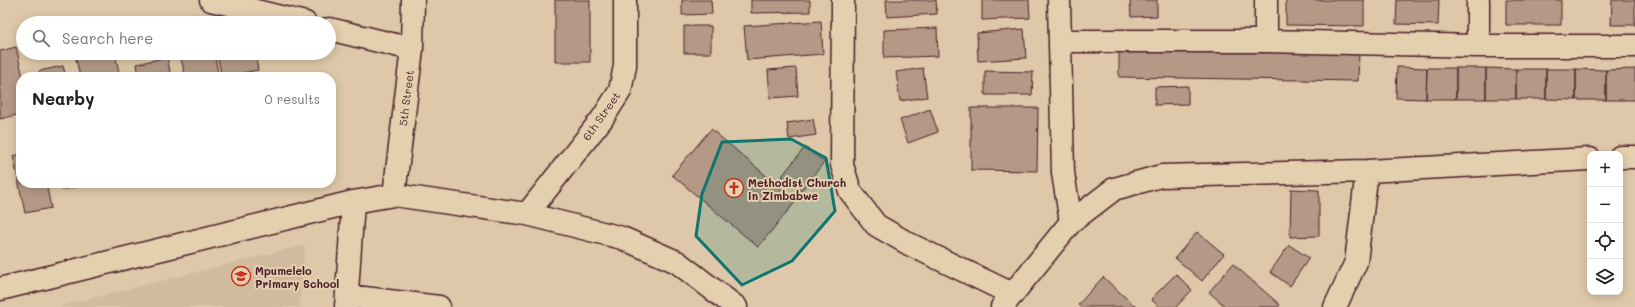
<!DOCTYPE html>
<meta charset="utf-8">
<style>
body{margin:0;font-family:Mali,sans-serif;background:#f2f2f2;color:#222}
.controls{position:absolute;right:12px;bottom:12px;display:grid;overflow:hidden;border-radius:8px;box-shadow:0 2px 10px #0003}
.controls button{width:36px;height:36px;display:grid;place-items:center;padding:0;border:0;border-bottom:1px solid #e0e0e0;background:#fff;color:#222;font:20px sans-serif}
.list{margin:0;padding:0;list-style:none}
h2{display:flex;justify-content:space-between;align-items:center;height:52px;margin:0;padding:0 16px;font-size:17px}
h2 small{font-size:13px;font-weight:400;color:#767676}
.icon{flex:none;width:22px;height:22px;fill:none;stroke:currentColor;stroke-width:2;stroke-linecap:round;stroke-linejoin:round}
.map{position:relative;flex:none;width:1635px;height:307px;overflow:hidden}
.search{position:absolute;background:#fff;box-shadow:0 2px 10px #0003;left:16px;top:16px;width:320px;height:44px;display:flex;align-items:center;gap:10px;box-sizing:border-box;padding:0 14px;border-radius:22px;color:#767676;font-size:15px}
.panel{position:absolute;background:#fff;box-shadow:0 2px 10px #0003;left:16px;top:72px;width:320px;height:116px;border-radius:16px}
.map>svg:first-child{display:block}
.built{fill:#d1ba9e}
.building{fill:#b49986;stroke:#4a1f2b}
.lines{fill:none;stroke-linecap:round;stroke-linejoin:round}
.street-casing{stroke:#4a1f2b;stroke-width:25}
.street{stroke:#e4cfae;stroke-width:22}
.marked{fill:#0f766e;fill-opacity:0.2;stroke:#0f766e;stroke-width:3;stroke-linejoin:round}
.labels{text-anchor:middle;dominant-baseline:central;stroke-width:4;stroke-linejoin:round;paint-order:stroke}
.street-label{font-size:11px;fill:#4a1f2b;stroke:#e4cfae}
.poi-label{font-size:11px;font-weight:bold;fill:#4a1f2b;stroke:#e4cfae;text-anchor:start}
</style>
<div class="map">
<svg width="1635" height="307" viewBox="0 0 1635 307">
<rect width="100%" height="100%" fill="#dec8a9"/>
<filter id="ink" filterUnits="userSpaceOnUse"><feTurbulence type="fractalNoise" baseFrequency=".025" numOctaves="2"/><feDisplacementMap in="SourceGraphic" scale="8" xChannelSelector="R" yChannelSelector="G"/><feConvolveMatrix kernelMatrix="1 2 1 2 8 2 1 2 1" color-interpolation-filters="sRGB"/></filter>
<g filter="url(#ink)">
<path class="built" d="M305,245L299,307H57Z"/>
<path class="building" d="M555,0H590V62H555Z
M682,0H711L712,14L682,15Z
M751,0H810V12L751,13Z
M886,0H936L937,14L887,17Z
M982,0H1029L1030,18L982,20Z
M1130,0H1157V16L1131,17Z
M1286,0H1364V26L1286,25Z
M1397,0H1439L1438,25L1396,24Z
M1506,0H1561V25H1506Z
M1612,0H1635V25H1611Z
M821,21L823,54L747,60L744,26Z
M684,26H711V53H684Z
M937,28L938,56L884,58V30Z
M1024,29L1026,58L978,61L977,33Z
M16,47L23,77H21V114L0,119V51Z
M1119,47L1359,51L1358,81L1119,77Z
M82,53H115L120,77H80L75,54Z
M205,53H214L219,77H185L181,58Z
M245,53H255L258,70L222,77L218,59Z
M167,57L171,77H139L137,64Z
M63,66L66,77H41L39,71Z
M1397,67L1427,68L1426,99L1396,98Z
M796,68L798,96L770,98L768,70Z
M923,68L927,97L900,101L896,72Z
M1427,68H1456V99H1426Z
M1456,68H1486V99H1456Z
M1486,68L1516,69V99H1486Z
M1516,69H1546V99H1516Z
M1546,69H1576V100L1546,99Z
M1576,69L1606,70V100H1576Z
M1635,69V100H1606V70Z
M985,71L1033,72L1032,95H985Z
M1188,86V104L1155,105V87Z
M971,108H1038L1037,171L971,170Z
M930,109L938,132L908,143L900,120Z
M813,119L816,135L789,139L787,123Z
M711,129L796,201L758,247L672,175Z
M805,147L824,162L801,191L782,176Z
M21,154V183H46L51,208L25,213L13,156Z
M61,183H93L62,190Z
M1291,189L1319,190V236L1290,237Z
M1197,232L1224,254L1202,281L1175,258Z
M1289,245L1309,258L1290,286L1270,272Z
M1233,264L1280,305L1278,307H1226L1209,292Z
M1176,274L1192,290L1176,307H1159L1151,299Z
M1103,277L1136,307H1081L1078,305Z"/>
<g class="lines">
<defs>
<path id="street" d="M211,0L305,23
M843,0L842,165L850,191L876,225L909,244L1012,294
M1059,0L1063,173L1071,222
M1266,0V41
M1478,0V46
M329,29L412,49
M1060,41H1266L1478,46H1635
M1620,157H1635
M394,195L412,49L413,0
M527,214L602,119L620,91L625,66V0
M0,289L353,202L394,195L527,214L622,238L677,262L736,307
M347,296L439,307
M346,307L353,202
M1002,307L1071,222L1114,189L1161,176L1367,171L1590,159
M1335,307L1356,262L1367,171"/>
</defs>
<use href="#street" class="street-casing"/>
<use href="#street" class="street"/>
</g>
</g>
<path class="marked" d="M791,139L826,158L835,211L792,261L742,285L696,236L702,194L722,142Z"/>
<defs>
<symbol id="church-ring" viewBox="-11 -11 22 22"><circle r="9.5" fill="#e4cfae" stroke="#c8321e" stroke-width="1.5"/><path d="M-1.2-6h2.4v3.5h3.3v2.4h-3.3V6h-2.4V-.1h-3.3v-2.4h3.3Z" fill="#c8321e"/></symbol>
<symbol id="school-ring" viewBox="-11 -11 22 22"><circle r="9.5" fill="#e4cfae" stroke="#c8321e" stroke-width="1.5"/><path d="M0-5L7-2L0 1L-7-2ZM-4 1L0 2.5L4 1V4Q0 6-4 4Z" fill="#c8321e"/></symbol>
</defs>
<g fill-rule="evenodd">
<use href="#church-ring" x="723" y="177" width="22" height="22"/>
<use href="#school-ring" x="230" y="265" width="22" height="22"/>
</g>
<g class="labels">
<g class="street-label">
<text transform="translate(406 98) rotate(-83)">5th Street</text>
<text transform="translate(601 116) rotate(-55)">6th Street</text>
</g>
<g class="poi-label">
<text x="748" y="182">Methodist Church<tspan x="748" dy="13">in Zimbabwe</tspan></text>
<text x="255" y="270">Mpumelelo<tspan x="255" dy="13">Primary School</tspan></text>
</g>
</g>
</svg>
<div class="controls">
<button>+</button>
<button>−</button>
<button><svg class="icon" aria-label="locate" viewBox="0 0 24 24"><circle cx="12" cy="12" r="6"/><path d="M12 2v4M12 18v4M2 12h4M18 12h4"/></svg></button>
<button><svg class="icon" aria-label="layers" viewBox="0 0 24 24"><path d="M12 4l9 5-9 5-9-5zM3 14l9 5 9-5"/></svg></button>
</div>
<div class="search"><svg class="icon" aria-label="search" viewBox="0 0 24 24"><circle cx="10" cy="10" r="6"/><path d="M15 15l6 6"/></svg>Search here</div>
<section class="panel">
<h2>Nearby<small>0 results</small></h2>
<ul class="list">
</ul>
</section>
</div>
